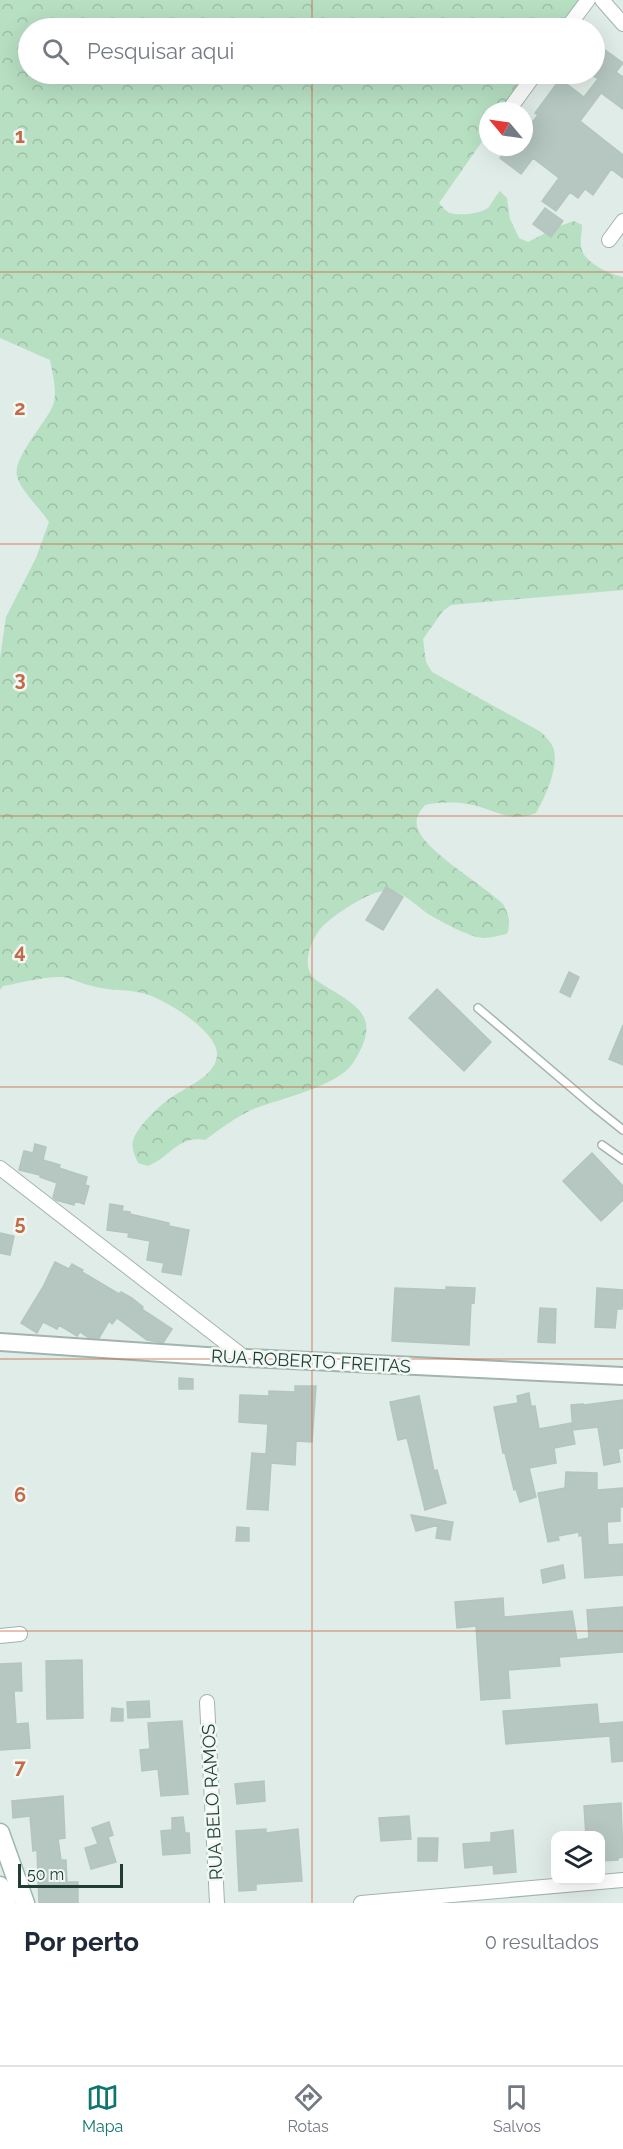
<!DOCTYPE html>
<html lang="pt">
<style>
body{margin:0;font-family:Raleway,sans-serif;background:#f2f2f3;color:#1f2937}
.controls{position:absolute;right:18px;bottom:18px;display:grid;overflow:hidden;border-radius:12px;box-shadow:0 6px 24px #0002}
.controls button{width:54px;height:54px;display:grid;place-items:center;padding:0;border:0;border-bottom:2px solid #e0e1e3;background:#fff;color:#1f2937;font:30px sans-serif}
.compass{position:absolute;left:479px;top:102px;width:54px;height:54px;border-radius:50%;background:#fff;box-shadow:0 6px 24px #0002;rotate:299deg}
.scale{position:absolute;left:18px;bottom:15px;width:105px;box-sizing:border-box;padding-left:6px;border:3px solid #1f3d35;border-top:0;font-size:16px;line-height:21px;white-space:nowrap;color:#1f3d35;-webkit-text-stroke:4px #f1f8f4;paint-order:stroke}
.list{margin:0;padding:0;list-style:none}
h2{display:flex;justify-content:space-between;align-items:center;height:78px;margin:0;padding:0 24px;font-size:26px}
h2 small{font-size:20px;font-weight:400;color:#747a83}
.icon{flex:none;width:33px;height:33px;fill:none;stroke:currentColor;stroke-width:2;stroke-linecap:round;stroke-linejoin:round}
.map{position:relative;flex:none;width:623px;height:1903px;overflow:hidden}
.search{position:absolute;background:#fff;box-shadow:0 6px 24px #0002;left:18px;right:18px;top:18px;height:66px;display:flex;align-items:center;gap:15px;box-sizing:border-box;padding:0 21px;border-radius:33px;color:#747a83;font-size:22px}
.sheet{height:162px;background:#fff}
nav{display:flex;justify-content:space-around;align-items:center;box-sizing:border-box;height:84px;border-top:2px solid #e0e1e3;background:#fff;font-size:16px;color:#747a83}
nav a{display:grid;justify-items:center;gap:3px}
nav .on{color:#0f766e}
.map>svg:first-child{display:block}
.forest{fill:url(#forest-crowns)}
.building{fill:#b5c7c0;stroke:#b2c6be;stroke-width:1.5}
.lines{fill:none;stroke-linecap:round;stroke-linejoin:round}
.service-casing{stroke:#a2b4ae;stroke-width:10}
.minor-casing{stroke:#a2b4ae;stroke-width:16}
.tertiary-casing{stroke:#a2b4ae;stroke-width:20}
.secondary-casing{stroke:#9db8af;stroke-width:21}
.service{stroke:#fff;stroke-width:7}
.minor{stroke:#fff;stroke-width:14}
.tertiary{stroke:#fff;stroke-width:16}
.secondary{stroke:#fff;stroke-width:18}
.grid{fill:none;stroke:#c46a48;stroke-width:1.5;stroke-opacity:0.55}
.labels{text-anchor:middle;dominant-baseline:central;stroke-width:5;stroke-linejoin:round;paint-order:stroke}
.street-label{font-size:18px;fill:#1f3d35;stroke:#f1f8f4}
.grid-label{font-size:20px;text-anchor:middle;font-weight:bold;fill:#c46a48;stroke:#f1f8f4;stroke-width:5;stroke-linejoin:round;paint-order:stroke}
</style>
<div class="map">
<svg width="623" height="1903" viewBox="0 0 623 1903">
<defs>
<pattern id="forest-crowns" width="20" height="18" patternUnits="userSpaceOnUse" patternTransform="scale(1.5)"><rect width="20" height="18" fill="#b7dfc2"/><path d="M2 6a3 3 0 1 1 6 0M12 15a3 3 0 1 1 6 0" fill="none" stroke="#9dc0a7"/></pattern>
</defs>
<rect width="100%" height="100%" fill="#e0ece7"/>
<path class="forest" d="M0,0H580L560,28H28V74H529L503,111H488V133L439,203C443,207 446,212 450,213C459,216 482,214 489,207C493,202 495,196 500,191L507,198L510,219L519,238L528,242L557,227L574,221L582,225C582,232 580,239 581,246C582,262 609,274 623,277V590L451,605L443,611L423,639L426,662L432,672L541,732C546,737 550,741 553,747C560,765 545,798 536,813C508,824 493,808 468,804C454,802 438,802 425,805C420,811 415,817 417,826C421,849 485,886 503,904C509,915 511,922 507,934C500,935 491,938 484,938C471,938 442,922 430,915C416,906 401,888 383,891C367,893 327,918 318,932C311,942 305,958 309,970C311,978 319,982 325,986C362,1008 381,1019 353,1063C337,1087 278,1099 251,1110C235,1118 220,1129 205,1140C179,1135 170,1157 148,1166L138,1163C135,1156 131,1148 133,1141C137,1125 166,1099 180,1092C193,1084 217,1073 217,1054C217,1031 166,1000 146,994C129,989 110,991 92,986C82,984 72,978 62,977C46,976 19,983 3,986L0,990V658L6,617L36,558L49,522C40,508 20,490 17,476C12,457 50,419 54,402C57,389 52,372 50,360L0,338Z"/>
<path class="building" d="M594,42L623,63L616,72L623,77V109L601,93L580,121L623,155V178L611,169L593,195L585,189L578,198L570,192L556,211L542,201L559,178L533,158L521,174L500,158L508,147H524V133L538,115L535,113L560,79L584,97L598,79L594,76Z
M545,208L563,221L551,237L533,224Z
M386,887L403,897L383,930L366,920Z
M569,972L579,977L570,997L560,992Z
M437,989L491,1042L464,1071L409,1018Z
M623,1025V1065L609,1059Z
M35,1144L46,1147L43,1160L60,1165L59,1168L87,1177L85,1185L89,1186L84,1204L75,1201L74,1205L56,1200L53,1197L57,1183L40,1177V1175L19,1170L24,1151L33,1153Z
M592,1153L623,1186V1200L601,1221L563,1181Z
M110,1204L123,1206L122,1211L130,1212V1214L169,1223V1226L189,1230L181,1275L162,1272L164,1263L147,1260L150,1241L128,1237L129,1233L107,1230Z
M0,1233L14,1236L10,1255L0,1253Z
M55,1262L69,1269L72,1264L83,1270L82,1272L119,1294L121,1292L132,1298L143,1307L142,1309L172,1329L163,1343L147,1340L117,1318L112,1324L109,1321L99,1338H89L80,1332L77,1336L59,1325L57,1329L43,1322L37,1333L21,1323L43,1287Z
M446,1287L475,1288L474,1303L471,1302L469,1345L392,1341L395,1288L446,1290Z
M597,1288L623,1290L622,1309H617L615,1328L595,1327Z
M540,1308L556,1309L555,1343L538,1342Z
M179,1378L193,1379V1389H179Z
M295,1386H316L312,1442L296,1441L295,1465L271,1463L268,1510L247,1509L252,1453L266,1454L268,1424L239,1422L240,1395L269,1396V1391L295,1392Z
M529,1393L531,1406H535L539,1429L571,1423L575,1444L554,1448L556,1463L529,1468L536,1497L520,1502L516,1489L514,1490L505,1453H503L494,1407L518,1403L517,1396Z
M419,1396L434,1471L437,1470L446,1503L425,1510L407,1438L398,1440L390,1402Z
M623,1400V1448L618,1449L620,1462L604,1465L598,1427L573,1430L571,1405L583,1404L584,1405Z
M566,1472L597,1473V1490L623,1488V1507H620V1521L607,1522L608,1545L623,1544V1575L585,1578L582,1535L579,1536V1532L558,1536L559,1540L548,1542L538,1493L565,1488Z
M411,1515L453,1522L450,1540L436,1538L438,1525L416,1531Z
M237,1527L249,1528V1541H236Z
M563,1565L565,1578L543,1583L541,1570Z
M503,1598L504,1617L572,1611L577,1640L589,1638L587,1610L623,1607V1652L559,1657L560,1666L508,1670L510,1698L481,1700L476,1626L457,1628L455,1602Z
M82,1660L83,1718L47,1719L46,1661Z
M21,1663L22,1691H14L16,1724L28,1723L30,1748L0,1750V1664Z
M149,1701L150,1717L128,1718L127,1702Z
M597,1704L599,1724L623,1722V1761L612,1762L610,1736L506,1744L503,1711Z
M112,1708L123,1709V1721H111Z
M182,1721L188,1794L161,1796L158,1769L142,1771L140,1750L150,1749L148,1723Z
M264,1781L265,1801L237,1804L235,1784Z
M63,1796L65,1838L58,1839L61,1860H66L67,1882H78V1903H39L37,1850L33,1851L30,1816L13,1818L12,1801Z
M621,1803L623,1857L618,1858V1860L600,1861V1836H586L584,1806Z
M409,1816L411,1839L381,1841L379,1818Z
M183,1817L185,1833H189L190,1853L163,1855L161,1831L172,1830V1818Z
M109,1822L113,1835L108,1837L116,1862L91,1869L85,1848L98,1844L92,1828Z
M266,1829V1833L298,1829L302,1881L256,1884V1890L239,1891L236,1831Z
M513,1830L516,1872L494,1874L493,1865L465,1868L463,1844L491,1842V1833Z
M418,1838H438L437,1861H418Z"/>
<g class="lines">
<defs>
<path id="service" d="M478,1008L593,1106L623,1130
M602,1145L623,1160"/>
<path id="minor" d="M602,0L623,24
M567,28L588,0
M508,111L535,74
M609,240L623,221
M0,1168L244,1357
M0,1636L20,1634
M207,1702L217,1903
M361,1903L623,1880"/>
<path id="tertiary" d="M0,1342L206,1356L623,1376"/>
<path id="secondary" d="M0,1833L25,1903
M0,1886L6,1903"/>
</defs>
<use href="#service" class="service-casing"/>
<use href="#minor" class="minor-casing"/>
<use href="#tertiary" class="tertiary-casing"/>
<use href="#secondary" class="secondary-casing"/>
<use href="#service" class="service"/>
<use href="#minor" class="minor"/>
<use href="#tertiary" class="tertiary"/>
<use href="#secondary" class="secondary"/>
</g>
<path class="grid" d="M312,0V28M312,74V1903M0,272H623M0,544H623M0,816H623M0,1087H623M0,1359H623M0,1631H623"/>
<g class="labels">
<g class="street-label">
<text transform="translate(311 1361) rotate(3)">RUA ROBERTO FREITAS</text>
<text transform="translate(212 1802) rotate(-93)">RUA BELO RAMOS</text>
</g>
</g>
<g class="grid-label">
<text x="20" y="143">1</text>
<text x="20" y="415">2</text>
<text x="20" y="686">3</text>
<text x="20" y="958">4</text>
<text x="20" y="1230">5</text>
<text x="20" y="1502">6</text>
<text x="20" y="1774">7</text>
</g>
</svg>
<div class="controls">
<button><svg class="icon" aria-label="layers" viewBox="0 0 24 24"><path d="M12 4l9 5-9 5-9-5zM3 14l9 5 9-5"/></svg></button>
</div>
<svg class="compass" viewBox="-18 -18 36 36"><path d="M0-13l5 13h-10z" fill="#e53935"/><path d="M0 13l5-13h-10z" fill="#747a83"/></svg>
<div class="scale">50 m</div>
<div class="search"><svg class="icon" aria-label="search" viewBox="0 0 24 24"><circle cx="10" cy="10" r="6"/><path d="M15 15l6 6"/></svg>Pesquisar aqui</div>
</div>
<section class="sheet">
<h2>Por perto<small>0 resultados</small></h2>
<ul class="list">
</ul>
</section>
<nav>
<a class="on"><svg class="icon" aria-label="map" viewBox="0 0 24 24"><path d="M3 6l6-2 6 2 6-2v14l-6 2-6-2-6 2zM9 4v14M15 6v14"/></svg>Mapa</a>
<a><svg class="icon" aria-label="directions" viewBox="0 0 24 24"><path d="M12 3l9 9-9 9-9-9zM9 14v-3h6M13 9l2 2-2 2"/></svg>Rotas</a>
<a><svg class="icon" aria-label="saved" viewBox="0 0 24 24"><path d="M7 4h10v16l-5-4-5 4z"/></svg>Salvos</a>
</nav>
